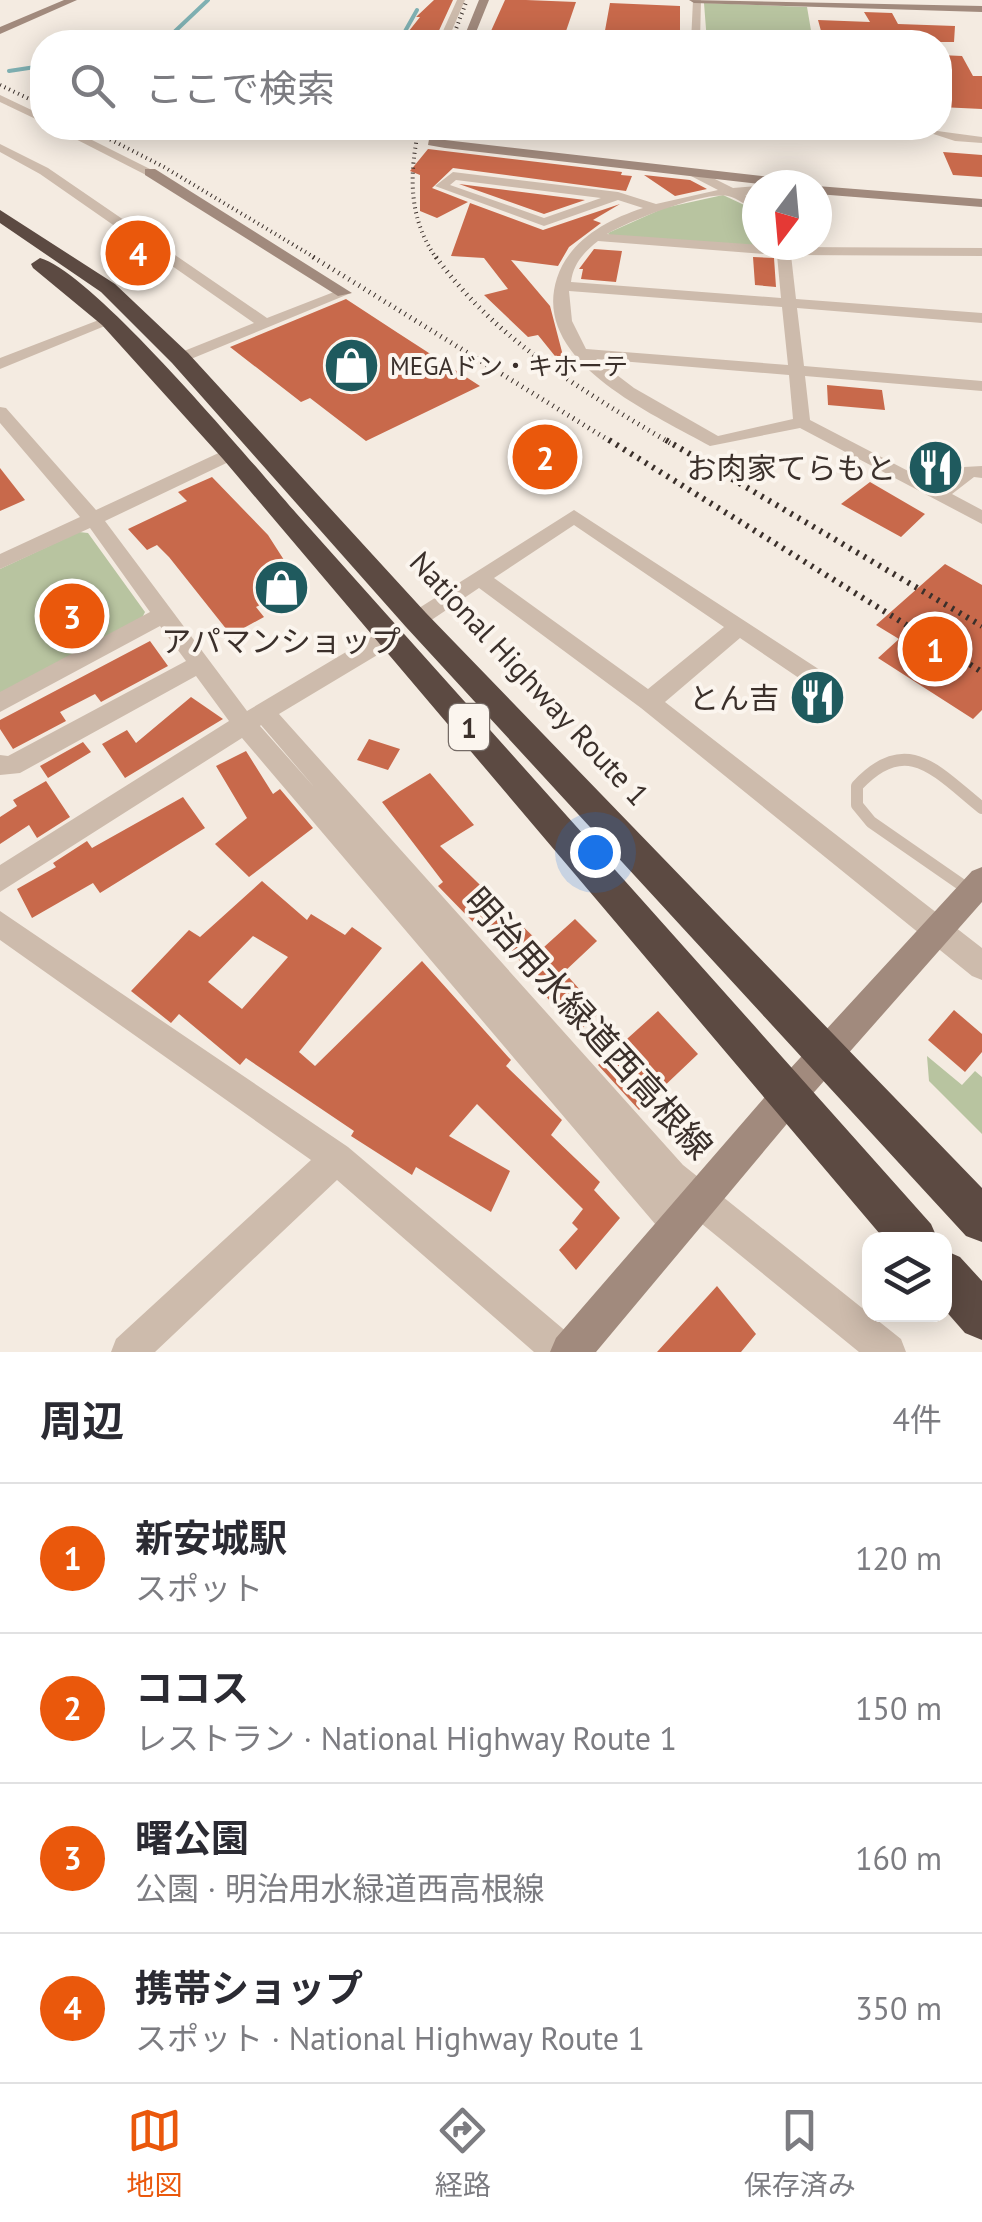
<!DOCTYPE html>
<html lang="ja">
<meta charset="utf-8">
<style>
body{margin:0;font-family:"PT Sans","Noto Sans JP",sans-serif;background:#f2f2f3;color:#2b2b33}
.controls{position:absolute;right:30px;bottom:30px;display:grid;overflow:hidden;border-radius:20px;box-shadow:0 5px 25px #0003}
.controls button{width:90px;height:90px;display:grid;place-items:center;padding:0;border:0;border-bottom:2px solid #e1e1e2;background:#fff;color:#2b2b33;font:50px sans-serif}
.compass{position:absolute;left:742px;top:170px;width:90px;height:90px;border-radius:50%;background:#fff;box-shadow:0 5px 25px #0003;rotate:196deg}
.you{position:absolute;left:595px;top:852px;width:35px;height:35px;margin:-25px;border:8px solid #fff;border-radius:50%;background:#1a73e8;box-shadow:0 0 0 15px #1a73e833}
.badge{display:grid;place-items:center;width:65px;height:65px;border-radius:50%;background:#ea580c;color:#fff;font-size:32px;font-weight:700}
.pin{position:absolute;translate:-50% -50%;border:5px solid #fff;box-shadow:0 2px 10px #0006}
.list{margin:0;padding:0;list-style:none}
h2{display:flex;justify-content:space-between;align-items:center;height:130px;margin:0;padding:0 40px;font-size:42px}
h2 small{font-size:32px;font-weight:400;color:#7c7c81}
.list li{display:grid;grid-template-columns:65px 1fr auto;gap:30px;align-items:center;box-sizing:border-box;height:150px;padding:0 40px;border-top:2px solid #e1e1e2}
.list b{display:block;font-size:38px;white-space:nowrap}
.list p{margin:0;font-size:32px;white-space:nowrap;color:#7c7c81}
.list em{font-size:32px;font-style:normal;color:#7c7c81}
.icon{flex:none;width:55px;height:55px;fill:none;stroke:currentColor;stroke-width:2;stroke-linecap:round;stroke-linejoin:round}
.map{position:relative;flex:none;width:982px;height:1352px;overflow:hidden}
.search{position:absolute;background:#fff;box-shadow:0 5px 25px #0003;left:30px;right:30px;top:30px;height:110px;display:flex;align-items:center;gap:25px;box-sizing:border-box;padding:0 35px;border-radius:40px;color:#7c7c81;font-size:38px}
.sheet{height:730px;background:#fff}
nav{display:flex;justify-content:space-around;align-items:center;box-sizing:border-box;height:140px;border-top:2px solid #e1e1e2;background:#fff;font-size:28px;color:#7c7c81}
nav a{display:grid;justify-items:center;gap:5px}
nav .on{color:#ea580c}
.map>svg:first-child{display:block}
.green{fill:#b8c4a0}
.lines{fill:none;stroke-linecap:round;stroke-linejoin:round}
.stream{stroke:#7fb0b2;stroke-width:4}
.building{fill:#c8694b;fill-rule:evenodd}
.lane{stroke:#cdbbac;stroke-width:12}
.street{fill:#cdbbac;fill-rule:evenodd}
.secondary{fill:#a18a7d;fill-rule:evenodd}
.highway{fill:#5c4a42;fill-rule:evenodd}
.rail-far2{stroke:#3b302b;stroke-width:4;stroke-dasharray:1 4;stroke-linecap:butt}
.rail-far1{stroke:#3b302b;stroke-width:5;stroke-dasharray:1 5;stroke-linecap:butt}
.rail{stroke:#3b302b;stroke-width:6;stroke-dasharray:2.5 6;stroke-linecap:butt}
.labels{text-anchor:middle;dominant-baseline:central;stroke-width:8;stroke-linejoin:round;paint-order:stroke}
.far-poi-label{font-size:25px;fill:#3b302b;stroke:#fbf5ee;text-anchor:start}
.shield{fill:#fbf5ee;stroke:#756b66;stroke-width:2.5}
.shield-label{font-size:28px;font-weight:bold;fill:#3b302b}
.poi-label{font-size:30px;fill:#3b302b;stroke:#fbf5ee;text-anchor:end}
.street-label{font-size:30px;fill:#3b302b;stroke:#fbf5ee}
.near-street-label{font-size:35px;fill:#3b302b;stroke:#fbf5ee}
</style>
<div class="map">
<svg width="982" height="1352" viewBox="0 0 982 1352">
<rect width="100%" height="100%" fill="#f4ebe1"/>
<path class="green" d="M704,3L807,7L813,42H707Z
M723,195L757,211V245L776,247L611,237L608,233L664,208Z
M79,532L88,533L145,612L141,620L0,694V569Z
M927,1056L962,1085L975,1071L982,1077V1134L929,1081Z"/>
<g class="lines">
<path class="stream" d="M170,36L208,0
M170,42L174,39L271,42
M399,42L417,10
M9,71L42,66"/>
</g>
<path class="building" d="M434,0H453L436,37L405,36L420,17H416Z
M505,0H526L576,2L565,34L491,31Z
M610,3L680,6V39L604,36Z
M864,12L892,13L898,24L955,26L954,42H824L818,20L870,22Z
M940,55L962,56L973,76H982V109L940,107Z
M428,149L622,172L621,175L632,176L626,191L453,168L432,188L468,202L437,218L420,211V175L410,171Z
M943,152L982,155V177L953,175Z
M644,175L690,180L707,189L675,196Z
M459,184L585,200L544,214Z
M470,203L543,230L620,204L593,220L601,223L569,247L558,266L511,260L550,306L567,371L538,335L528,337L484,295L508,289L484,258L451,256Z
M594,249L622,251L616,282L581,279L583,269H579Z
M753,257L774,258L776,287L755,285Z
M346,299L398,333L480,386L366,441L310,398L301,402L230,347Z
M827,385L882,390L885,410L828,405Z
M0,468L25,500L0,511Z
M212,477L268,535L300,585L256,607L264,617L231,635L169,557L157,545L147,550L128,529L187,501L178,492Z
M870,482L925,514L901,537L841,504Z
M945,564L982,585V710L973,719L878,658L899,639L876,625Z
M150,641L168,666L101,702L95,694L60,712L66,721L13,749L0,729V720Z
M191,697L223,719L125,778L102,744L127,730L136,743Z
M369,739L400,749L388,770L357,760Z
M83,742L91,752L48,778L40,766Z
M246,751L273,794L280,789L313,828L249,877L215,844L247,818L216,766Z
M430,773L474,825L440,846L544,947L575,919L597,941L564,972L600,1012L578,1032L542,992L547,988L477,918L473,922L438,886L443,882L382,802Z
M46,781L70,817L37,838L29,825L0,844V817L17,806L13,800Z
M183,797L205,828L100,893L93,883L32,918L17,889L56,867L53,863L87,841L92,848Z
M262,881L307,920L311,914L345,935L352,927L382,948L299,1052L315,1066L422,961L511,1060L506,1066L562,1120L551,1135L600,1182L594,1190L620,1218L576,1270L559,1250L578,1229L572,1223L583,1209L477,1104L449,1136L510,1171L491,1212L416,1167L412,1175L351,1136L354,1131L246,1058L240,1065L179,1014L171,1023L131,991L189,930L200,937ZM253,936L288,957L242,1009L208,982Z
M954,1010L982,1034V1052L965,1072L928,1040Z
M658,1011L698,1054L639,1110L598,1065Z
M717,1286L756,1334L741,1352H657Z"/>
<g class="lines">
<path class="lane" d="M972,892L871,822L857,805V786C907,732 937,772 982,808"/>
<path class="street" d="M457,0H465L447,42H438Z
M693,0H701L700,42H691Z
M0,95L42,115V122L0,102Z
M54,128H68L156,172L146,175Z
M915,128L982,137V143L955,141Z
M0,144L48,168L267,318L339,290L351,293L186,361H174V355L254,323L40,174L0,152Z
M695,169L733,188L757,186V194L745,195L757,201V210C748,207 737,198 728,196C701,192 632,220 607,234L790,247L982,248V256L791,255L796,299L982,313V323L797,308L804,366L982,381V391L805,376L810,420L937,486L964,467L982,466V478L974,477L952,494L982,510V524L800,428L710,446C652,413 530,361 557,278C569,241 606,220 643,208L618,200L544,226L435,186L453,172L618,192L656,204L718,190L691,176V170ZM456,180L601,198L544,218L450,185ZM598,241L777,255L781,298L571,282C573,264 584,252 598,241ZM569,291L782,307L788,365L586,349L572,321ZM596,359L789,375L793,419L718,436L634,388Z
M104,318L117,321L0,369V358Z
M0,407L6,408L96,510L225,450H237V458L105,521L247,711L383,630H399L402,636L399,642L279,714L683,1165L901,1339L906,1352H859L691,1215L696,1226L691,1238L679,1243L667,1238L242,738L0,892V865L229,721L196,676L20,773L0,775V755L8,756L186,661L160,626L0,712V692L150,612L90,528L0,569V554L80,517L0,423ZM261,725L315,788L260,726Z
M574,510L840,683L843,689L840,695H824L740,638L665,702L982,948V980L972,976L641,708L479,588L424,625H408L405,620L408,615ZM574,525L724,627L648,689L494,578Z
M0,911L348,1147L575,1339L580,1352H534L337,1180L155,1352H111L116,1339L311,1160L0,940Z"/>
<path class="secondary" d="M64,0H77L0,34V27Z
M479,0H489L472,42H462Z
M689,0L982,6V12L694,3Z
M431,128H443L440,139L445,140L805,181L812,185H769L445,148L428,145Z
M145,169H155L352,293L338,296L145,175Z
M817,186L982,199V207L817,194Z
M982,867V902L801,1107L596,1352H550L556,1338L777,1083L972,871Z"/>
<path class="highway" d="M0,210L115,284L188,353L426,613L982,1188V1242L966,1236L406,627L172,363L101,292L0,223Z
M40,258C95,274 251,462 296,513C508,750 720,987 931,1224L938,1240H885L223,459L102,325L33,268L31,264Z
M944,1250L960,1257L982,1281V1340L965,1333L944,1309Z"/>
<path class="rail-far2" d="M451,42L467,0
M0,85L42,105
M88,128L164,167L317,259
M419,128C409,174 408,219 437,259"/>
<path class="rail-far1" d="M313,257L613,443
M436,257C496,340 583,391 670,443"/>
<path class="rail" d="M609,440L982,672
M666,440L982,626"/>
</g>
<defs>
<symbol id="shop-disc" viewBox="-11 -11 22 22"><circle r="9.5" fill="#1f5a5e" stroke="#fbf5ee"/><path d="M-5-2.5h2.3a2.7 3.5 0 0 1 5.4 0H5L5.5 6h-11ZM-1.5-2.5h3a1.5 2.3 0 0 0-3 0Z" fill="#fff"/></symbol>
<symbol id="restaurant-disc" viewBox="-11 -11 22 22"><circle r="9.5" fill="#1f5a5e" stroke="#fbf5ee"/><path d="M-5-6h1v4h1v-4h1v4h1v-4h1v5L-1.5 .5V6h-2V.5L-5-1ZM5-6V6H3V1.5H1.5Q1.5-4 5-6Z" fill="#fff"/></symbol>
</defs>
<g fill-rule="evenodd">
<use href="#shop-disc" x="320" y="334" width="63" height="63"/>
<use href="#restaurant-disc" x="904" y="436" width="63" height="63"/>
<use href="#shop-disc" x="250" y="556" width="63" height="63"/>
<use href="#restaurant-disc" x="786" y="666" width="63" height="63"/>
</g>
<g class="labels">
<g class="far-poi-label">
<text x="390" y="366">MEGAドン・キホーテ</text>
</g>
<rect class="shield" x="449" y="704" width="40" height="46" rx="8"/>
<g class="shield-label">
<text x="469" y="727">1</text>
</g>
<g class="poi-label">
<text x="896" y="467">お肉家てらもと</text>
<text x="281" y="640" text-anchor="middle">アパマンショップ</text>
<text x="779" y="697">とん吉</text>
</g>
<g class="street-label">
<text transform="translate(530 678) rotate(47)">National Highway Route 1</text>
</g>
<g class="near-street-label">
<text transform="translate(589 1023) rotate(48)">明治用水緑道西高根線</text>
</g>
</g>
</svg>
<div class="controls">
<button><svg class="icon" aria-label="layers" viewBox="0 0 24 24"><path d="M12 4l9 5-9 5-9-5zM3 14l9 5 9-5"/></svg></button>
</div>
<svg class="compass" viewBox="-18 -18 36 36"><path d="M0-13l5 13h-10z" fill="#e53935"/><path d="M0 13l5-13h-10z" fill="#7c7c81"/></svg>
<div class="you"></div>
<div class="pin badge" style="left:935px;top:649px">1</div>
<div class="pin badge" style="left:545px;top:457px">2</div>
<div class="pin badge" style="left:72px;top:616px">3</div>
<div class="pin badge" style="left:138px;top:253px">4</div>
<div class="search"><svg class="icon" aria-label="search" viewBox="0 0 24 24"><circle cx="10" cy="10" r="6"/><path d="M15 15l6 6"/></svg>ここで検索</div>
</div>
<section class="sheet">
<h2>周辺<small>4件</small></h2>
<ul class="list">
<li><span class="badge">1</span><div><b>新安城駅</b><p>スポット</p></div><em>120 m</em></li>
<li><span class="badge">2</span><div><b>ココス</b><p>レストラン · National Highway Route 1</p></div><em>150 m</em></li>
<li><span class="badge">3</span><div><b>曙公園</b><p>公園 · 明治用水緑道西高根線</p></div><em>160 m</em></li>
<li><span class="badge">4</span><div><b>携帯ショップ</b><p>スポット · National Highway Route 1</p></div><em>350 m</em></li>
</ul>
</section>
<nav>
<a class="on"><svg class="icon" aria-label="map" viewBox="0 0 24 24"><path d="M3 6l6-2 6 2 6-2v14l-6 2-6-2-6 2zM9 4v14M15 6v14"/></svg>地図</a>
<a><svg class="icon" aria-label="directions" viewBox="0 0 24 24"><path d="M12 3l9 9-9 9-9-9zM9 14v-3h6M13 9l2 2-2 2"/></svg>経路</a>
<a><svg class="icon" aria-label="saved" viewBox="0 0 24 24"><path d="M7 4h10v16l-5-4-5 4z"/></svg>保存済み</a>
</nav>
